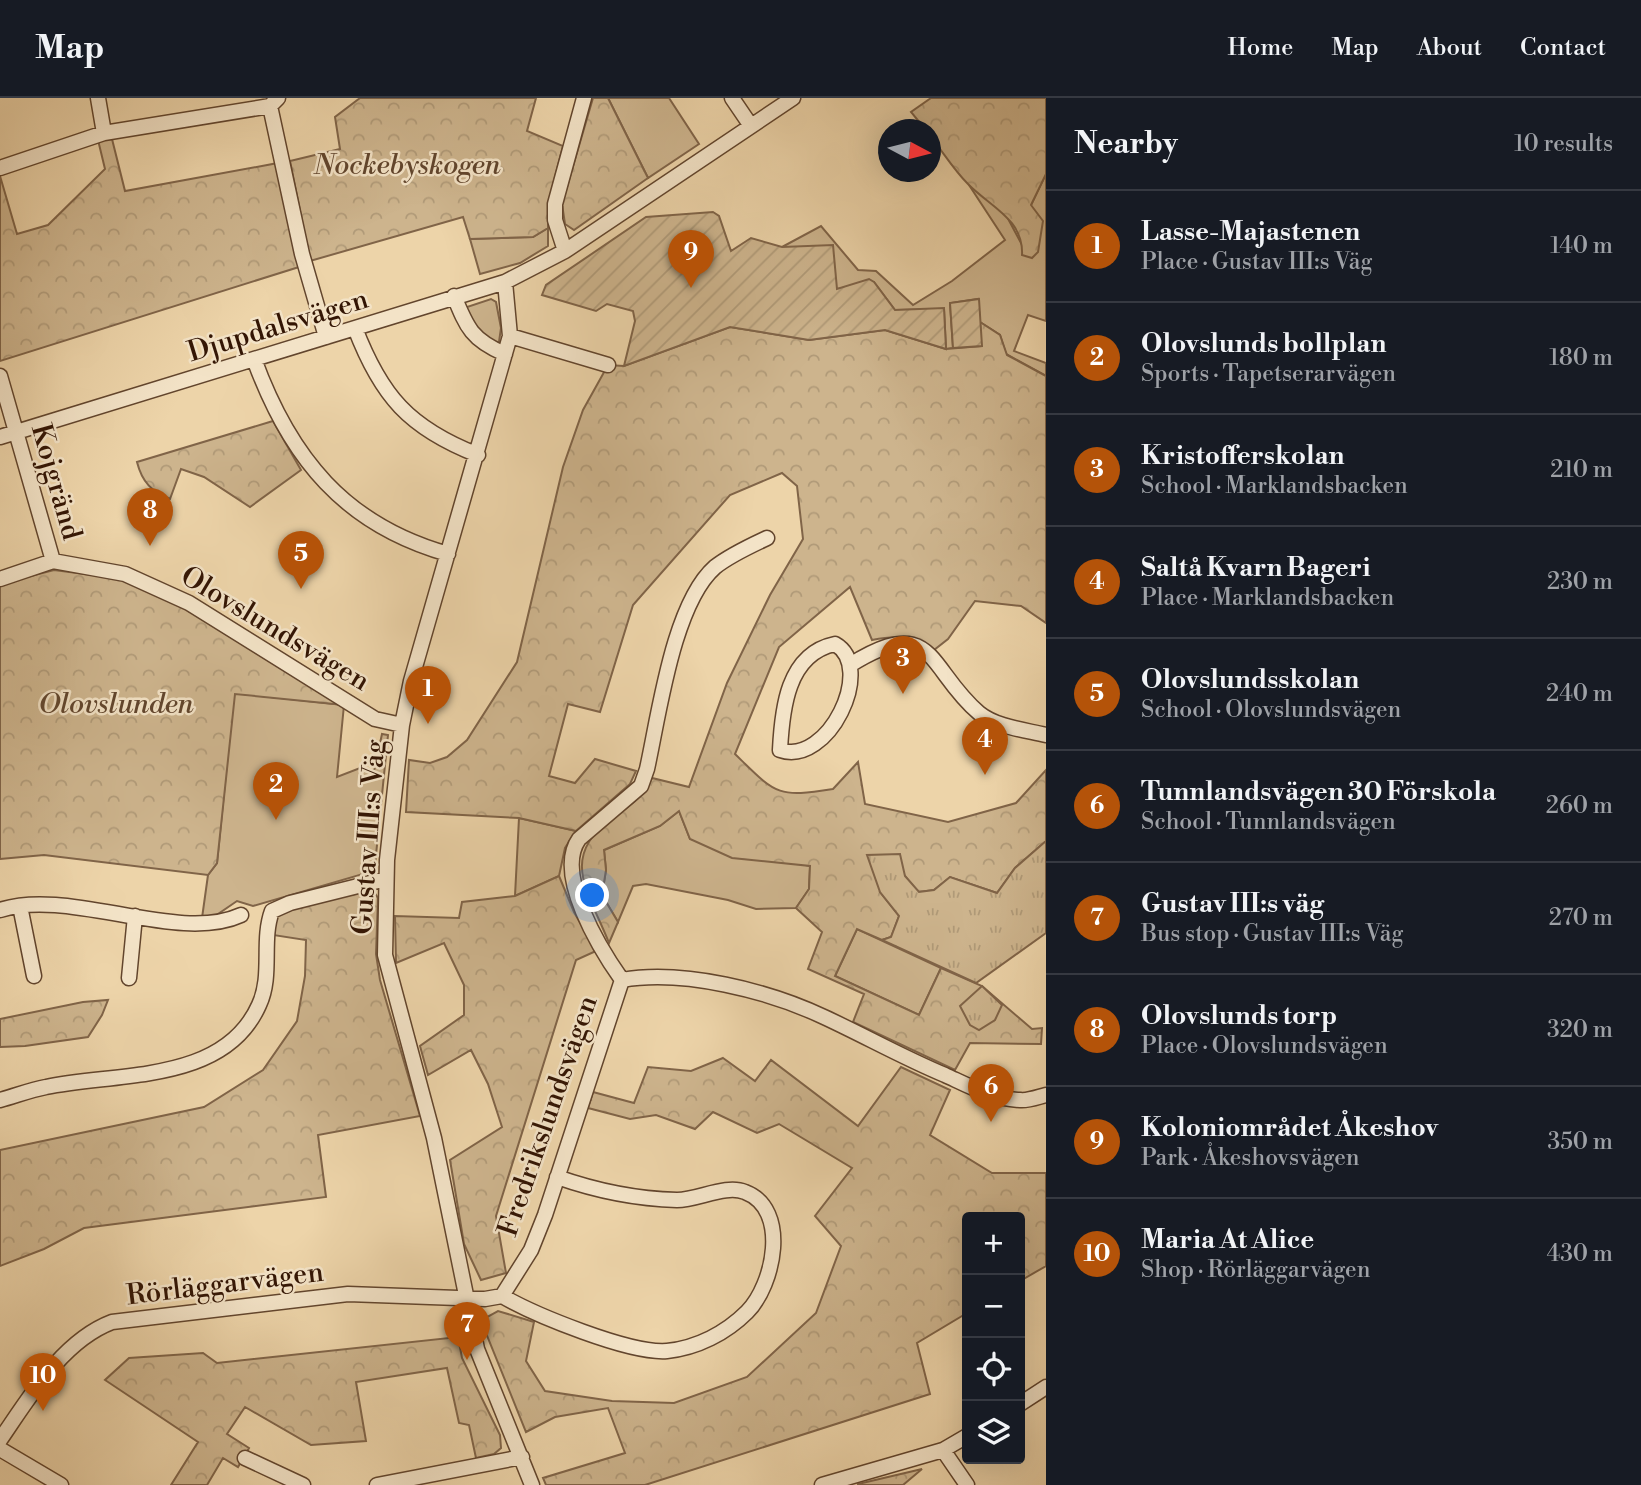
<!DOCTYPE html>
<meta charset="utf-8">
<style>
body{margin:0;font-family:"Libre Bodoni",serif;background:#242831;color:#f1f3f6}
.controls{position:absolute;right:21px;bottom:21px;display:grid;overflow:hidden;border-radius:7px;box-shadow:0 7px 28px #0002}
.controls button{width:63px;height:63px;display:grid;place-items:center;padding:0;border:0;border-bottom:2px solid #363941;background:#171b24;color:#f1f3f6;font:35px sans-serif}
.compass{position:absolute;left:878px;top:21px;width:63px;height:63px;border-radius:50%;background:#171b24;box-shadow:0 7px 28px #0002;rotate:97deg}
.you{position:absolute;left:593px;top:798px;width:24px;height:24px;margin:-18px;border:5px solid #fff;border-radius:50%;background:#1a73e8;box-shadow:0 0 0 10px #1a73e833}
.badge{display:grid;place-items:center;width:46px;height:46px;border-radius:50%;background:#b45309;color:#fff;font-size:23px;font-weight:700}
.pin{position:absolute;translate:-50% -58px;filter:drop-shadow(0 2px 4px #0008)}
.pin::after{content:'';position:absolute;top:37px;width:24px;height:21px;background:inherit;clip-path:polygon(0 0,100% 0,50% 100%)}
.list{margin:0;padding:0;list-style:none}
h2{display:flex;justify-content:space-between;align-items:center;height:91px;margin:0;padding:0 28px;font-size:30px}
h2 small{font-size:23px;font-weight:400;color:#9ea1a6}
.list li{display:grid;grid-template-columns:46px 1fr auto;gap:21px;align-items:center;box-sizing:border-box;height:112px;padding:0 28px;border-top:2px solid #363941}
.list b{display:block;font-size:26px;white-space:nowrap}
.list p{margin:0;font-size:23px;white-space:nowrap;color:#9ea1a6}
.list em{font-size:23px;font-style:normal;color:#9ea1a6}
.icon{flex:none;width:38px;height:38px;fill:none;stroke:currentColor;stroke-width:2;stroke-linecap:round;stroke-linejoin:round}
.map{position:relative;flex:none;width:1046px;height:1387px;overflow:hidden}
header{display:flex;align-items:center;gap:42px;box-sizing:border-box;height:98px;padding:0 35px;background:#171b24;border-bottom:2px solid #363941}
header strong{font-size:33px}
nav{display:flex;gap:38px;margin-inline-start:auto;font-size:24px}
main{display:flex}
aside{flex:1;background:#171b24}
.map>svg:first-child{display:block}
.grass{fill:#cdb48d;stroke:#806448;stroke-width:2}
.forest{fill:url(#forest-crowns);stroke:#806448;stroke-width:2}
.park{fill:url(#park-tufts);stroke:#806448;stroke-width:2}
.garden{fill:url(#garden-furrows);stroke:#806448;stroke-width:2}
.lines{fill:none;stroke-linecap:round;stroke-linejoin:round}
.minor-casing{stroke:#62452d;stroke-width:17}
.minor{stroke:#f3e3c7;stroke-width:14}
.labels{text-anchor:middle;dominant-baseline:central;stroke-width:5;stroke-linejoin:round;paint-order:stroke}
.park-label{font-size:28px;font-style:italic;fill:#61452d;stroke:#f3e3c7}
.street-label{font-size:28px;fill:#331504;stroke:#f3e3c7}
</style>
<header>
<strong>Map</strong>
<nav><a>Home</a><a>Map</a><a>About</a><a>Contact</a></nav>
</header>
<main>
<div class="map">
<svg width="1046" height="1387" viewBox="0 0 1046 1387">
<defs>
<pattern id="forest-crowns" width="20" height="18" patternUnits="userSpaceOnUse" patternTransform="scale(1.75)"><rect width="20" height="18" fill="#cdb48d"/><path d="M2 6a3 3 0 1 1 6 0M12 15a3 3 0 1 1 6 0" fill="none" stroke="#b09a78"/></pattern>
<pattern id="park-tufts" width="24" height="20" patternUnits="userSpaceOnUse" patternTransform="scale(1.75)"><rect width="24" height="20" fill="#cdb48d"/><path d="M3 7l-1-3M5 7V3M7 7l1-3M15 17l-1-3M17 17v-4M19 17l1-3" fill="none" stroke="#b09a78"/></pattern>
<pattern id="garden-furrows" width="10" height="10" patternUnits="userSpaceOnUse" patternTransform="scale(1.75)"><rect width="10" height="10" fill="#cdb48d"/><path d="M-1 1l2-2M0 10L10 0M9 11l2-2" fill="none" stroke="#b09a78"/></pattern>
</defs>
<rect width="100%" height="100%" fill="#edd4a9"/>
<filter id="stains"><feTurbulence type="fractalNoise" baseFrequency=".00286" numOctaves="4"/><feColorMatrix values="0 0 0 0 .2 0 0 0 0 .09 0 0 0 0 .02 0 0 0 .5 -.17"/></filter>
<radialGradient id="worn" r=".72"><stop offset=".6" stop-color="#630" stop-opacity="0"/><stop offset="1" stop-color="#630" stop-opacity=".3"/></radialGradient>
<path class="grass" d="M608,0H669L699,46L648,80Z
M1046,76V223L1028,217L1014,253L1046,265V278L1006,256L1000,237L980,224L978,201L950,205L953,250L946,251L944,211L895,212L874,184L837,191L782,149L821,128L858,172L876,173L913,207L952,183L1005,142L969,87L1005,115L1022,147L1031,107Z
M548,130V148L520,165L480,176L470,141L533,139Z
M491,201L496,204L501,230L499,244L490,245L481,238L464,210Z
M234,595L344,607L337,679L360,670L374,673L382,636L388,637L375,767L370,774L253,808L237,803L215,818L202,820L208,777L217,765Z
M679,713L690,741L810,768L809,791L796,810L756,811L728,802L646,786L633,788L618,824L602,797L606,772L604,752L660,728Z
M519,720L576,733L565,750L559,778L515,798Z
M857,831L941,870L919,917L835,878Z"/>
<path class="forest" d="M360,0H536L527,33L563,48L548,106V130L533,139L470,141L463,119L310,163L290,63L340,51L335,19Z
M593,0H608L648,80L574,132L565,126L562,106Z
M931,0H1046V76L1031,107L1043,123L1038,154L1032,160L1022,157C1024,121 989,108 968,86C954,72 943,54 931,39L930,32L925,31L911,14Z
M112,41L125,93L278,65L299,169L0,263V78L17,136L48,127L105,71L98,42Z
M980,224L1000,237L1007,257L1046,278V525L1021,508L975,503L948,541L934,552C912,538 898,537 872,542L850,489L779,549L735,656C776,696 776,700 833,691L858,664L865,706L948,724L1016,705L1046,672V743L1015,770L997,795L950,779L934,792L918,794L905,778L880,794L899,818L891,839L882,842L857,831L835,878L919,917L941,870L982,888L1032,931L1042,930L1041,946L970,945L955,972L853,924L864,896L808,871L822,834L796,810L809,791L810,768L732,760L690,741L679,713L660,728L604,752L606,772L602,797L618,824L609,845C590,796 558,760 611,721C630,707 641,702 652,680L689,689L727,585L770,497L803,441L797,388L782,375L730,397L633,507L600,614L568,606L549,678L575,685L595,661L636,673L630,686L576,733L519,720L406,714L409,662L430,665L447,659L467,642L517,564L563,369L583,312L608,267L624,268L730,229L809,242L885,232L946,251L981,248Z
M273,323L301,372L250,409L204,379L181,371L170,401C152,394 142,384 137,364Z
M54,472L123,481L185,510L344,607L235,596L217,765L208,777L44,757L0,761V486Z
M559,778L574,814L596,853L576,862L496,1118L506,1175L481,1182L464,1146L450,1062L502,1029L488,986L471,952L428,977L420,948L464,917V887L444,845L396,865L395,818L459,820L462,804L515,798Z
M367,792H373L378,800L376,856L380,882L420,1018L318,1037L326,1099L84,1130L44,1151L0,1168V1052L204,1009L263,972L297,923L305,878L306,842L273,837L272,813Z
M108,902L102,917L88,939L25,948L0,949V921L83,904Z
M723,960L755,983L771,962L858,1028L901,969L950,992L930,1037L992,1075H1046V1168L1020,1183V1119H967V1215L917,1245L930,1296L645,1387H546L543,1380L625,1355L608,1310L555,1319L526,1334L486,1235L487,1219L498,1213L534,1224L526,1263L545,1293L612,1303L674,1305L747,1279L816,1215L841,1148L815,1118L852,1070L779,1026L757,1035L713,1014L695,1031L656,1017L630,1021L588,1010L593,994L634,1005L648,969L691,973Z
M458,1239L462,1260L500,1337L501,1350L494,1356L476,1360L469,1327L459,1325L447,1270L356,1284L366,1343L311,1347L245,1309L227,1336L249,1350L238,1369L223,1360L207,1387H171L198,1344L105,1282L129,1260L203,1255L217,1265Z
M922,1371L903,1387H858V1386Z"/>
<path class="park" d="M1046,743V835L976,885L882,842L891,839L899,818L880,794L867,757L900,756L905,778L919,794L934,792L950,779L997,795L1015,770Z
M982,888L1002,907L995,922L979,932L970,927L960,908Z"/>
<path class="garden" d="M713,114L719,118L731,153L751,140L782,149L833,147L837,191L869,181L874,184L895,212L944,210L946,251L885,232L809,242L730,229L624,268L635,223L633,213L607,206L596,213L542,197L546,187L646,119Z
M979,201L982,248L953,250L950,205Z"/>
<g class="lines">
<defs>
<path id="minor" d="M98,0L104,35
M732,0L751,28
M270,8L302,156L326,239
M0,70L104,35L270,8L278,0
M565,153L555,122V106L584,0
M505,184L510,238L411,583L402,627L387,762L385,857L434,1040L477,1251L532,1387
M454,198C467,230 472,242 505,256
M355,230C381,298 409,330 478,357
M510,238L608,267
M254,261C290,360 345,427 448,456
M0,278L53,463
M0,339L505,184L565,153L793,0
M0,481L53,463L125,476L189,505L375,621L402,627
M835,546C876,569 828,669 780,652C782,612 787,556 835,546Z
M850,567C935,514 927,571 979,615C996,629 1025,632 1046,637
M20,808L34,878
M0,812C68,789 178,846 241,817
M129,880L135,818
M622,882C600,851 554,776 579,741L641,688L647,671C659,617 673,506 715,469C730,457 750,448 767,440
M622,882C683,871 769,893 824,919C865,938 904,960 945,977C969,988 992,1001 1020,1002C1028,1003 1038,999 1046,997
M0,1002C15,998 30,992 46,989C117,974 224,986 259,907C273,877 261,843 272,813L290,805L386,781
M502,1198C535,1217 630,1256 667,1253C697,1250 726,1235 747,1214C774,1187 790,1111 745,1094C726,1086 698,1102 677,1102C638,1101 594,1092 557,1079
M1020,1306L1046,1289
M0,1342C29,1300 62,1243 112,1224L348,1196L485,1201L502,1198L531,1152L545,1117L622,882
M0,1351L61,1387
M943,1352L967,1387
M245,1360L303,1387
M377,1387L522,1359
M822,1387L943,1352L967,1338"/>
</defs>
<use href="#minor" class="minor-casing"/>
<use href="#minor" class="minor"/>
</g>
<g class="labels">
<g class="park-label">
<text x="407" y="67">Nockebyskogen</text>
<text x="116" y="606">Olovslunden</text>
</g>
<g class="street-label">
<text transform="translate(278 228) rotate(-17)">Djupdalsvägen</text>
<text transform="translate(56 384) rotate(74)">Kojgränd</text>
<text transform="translate(275 531) rotate(31)">Olovslundsvägen</text>
<text transform="translate(369 739) rotate(-86)">Gustav III:s Väg</text>
<text transform="translate(548 1018) rotate(-71)">Fredrikslundsvägen</text>
<text transform="translate(225 1186) rotate(-7)">Rörläggarvägen</text>
</g>
</g>
<rect width="100%" height="100%" filter="url(#stains)"/>
<rect width="100%" height="100%" fill="url(#worn)"/>
</svg>
<div class="controls">
<button>+</button>
<button>−</button>
<button><svg class="icon" aria-label="locate" viewBox="0 0 24 24"><circle cx="12" cy="12" r="6"/><path d="M12 2v4M12 18v4M2 12h4M18 12h4"/></svg></button>
<button><svg class="icon" aria-label="layers" viewBox="0 0 24 24"><path d="M12 4l9 5-9 5-9-5zM3 14l9 5 9-5"/></svg></button>
</div>
<svg class="compass" viewBox="-18 -18 36 36"><path d="M0-13l5 13h-10z" fill="#e53935"/><path d="M0 13l5-13h-10z" fill="#9ea1a6"/></svg>
<div class="you"></div>
<div class="pin badge" style="left:428px;top:626px">1</div>
<div class="pin badge" style="left:276px;top:722px">2</div>
<div class="pin badge" style="left:903px;top:596px">3</div>
<div class="pin badge" style="left:985px;top:677px">4</div>
<div class="pin badge" style="left:301px;top:491px">5</div>
<div class="pin badge" style="left:991px;top:1024px">6</div>
<div class="pin badge" style="left:467px;top:1262px">7</div>
<div class="pin badge" style="left:150px;top:448px">8</div>
<div class="pin badge" style="left:691px;top:190px">9</div>
<div class="pin badge" style="left:43px;top:1313px">10</div>
</div>
<aside>
<h2>Nearby<small>10 results</small></h2>
<ul class="list">
<li><span class="badge">1</span><div><b>Lasse-Majastenen</b><p>Place · Gustav III:s Väg</p></div><em>140 m</em></li>
<li><span class="badge">2</span><div><b>Olovslunds bollplan</b><p>Sports · Tapetserarvägen</p></div><em>180 m</em></li>
<li><span class="badge">3</span><div><b>Kristofferskolan</b><p>School · Marklandsbacken</p></div><em>210 m</em></li>
<li><span class="badge">4</span><div><b>Saltå Kvarn Bageri</b><p>Place · Marklandsbacken</p></div><em>230 m</em></li>
<li><span class="badge">5</span><div><b>Olovslundsskolan</b><p>School · Olovslundsvägen</p></div><em>240 m</em></li>
<li><span class="badge">6</span><div><b>Tunnlandsvägen 30 Förskola</b><p>School · Tunnlandsvägen</p></div><em>260 m</em></li>
<li><span class="badge">7</span><div><b>Gustav III:s väg</b><p>Bus stop · Gustav III:s Väg</p></div><em>270 m</em></li>
<li><span class="badge">8</span><div><b>Olovslunds torp</b><p>Place · Olovslundsvägen</p></div><em>320 m</em></li>
<li><span class="badge">9</span><div><b>Koloniområdet Åkeshov</b><p>Park · Åkeshovsvägen</p></div><em>350 m</em></li>
<li><span class="badge">10</span><div><b>Maria At Alice</b><p>Shop · Rörläggarvägen</p></div><em>430 m</em></li>
</ul>
</aside>
</main>
